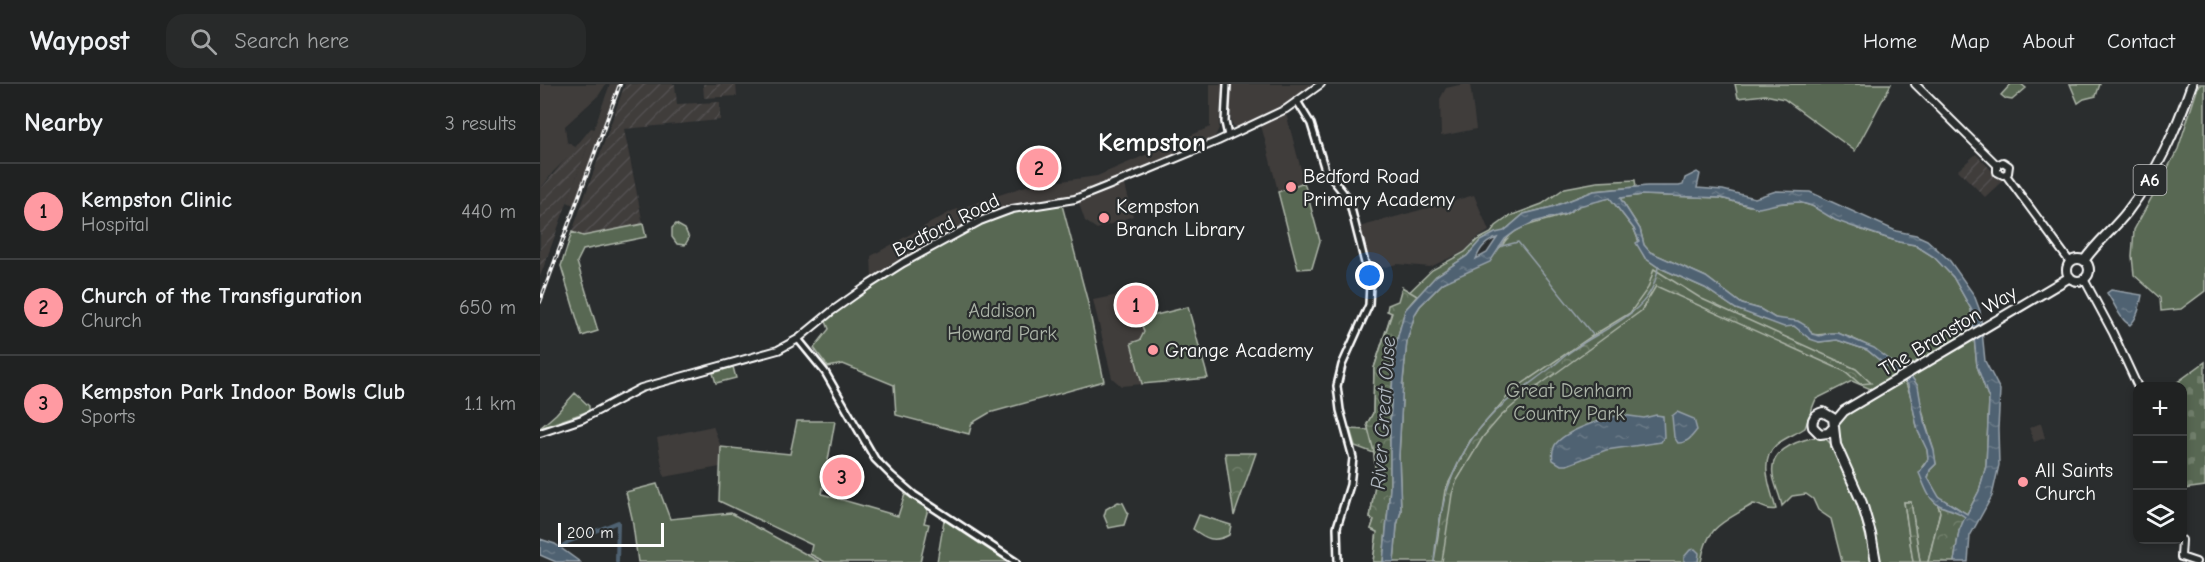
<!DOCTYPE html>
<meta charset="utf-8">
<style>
body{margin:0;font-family:"Comic Neue",sans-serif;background:#282a2a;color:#f1f3f6}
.controls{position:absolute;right:18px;bottom:18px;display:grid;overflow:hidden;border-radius:12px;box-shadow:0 3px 9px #0003}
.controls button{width:54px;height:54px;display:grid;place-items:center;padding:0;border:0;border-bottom:2px solid #3d3f40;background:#202222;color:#f1f3f6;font:30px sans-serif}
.scale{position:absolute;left:18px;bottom:15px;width:106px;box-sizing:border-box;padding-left:6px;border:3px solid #fff;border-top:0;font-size:16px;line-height:21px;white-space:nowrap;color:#fff;-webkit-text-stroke:4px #2a2d2e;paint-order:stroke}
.you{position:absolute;left:830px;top:192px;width:21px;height:21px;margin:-15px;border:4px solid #fff;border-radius:50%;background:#1a73e8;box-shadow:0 0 0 9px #1a73e833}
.badge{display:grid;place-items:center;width:39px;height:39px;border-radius:50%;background:#ff9aa2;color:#111;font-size:20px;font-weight:700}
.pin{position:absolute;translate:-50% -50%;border:3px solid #fff;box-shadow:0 2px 6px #0006}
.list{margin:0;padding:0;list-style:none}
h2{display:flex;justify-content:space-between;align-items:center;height:78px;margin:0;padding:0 24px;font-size:26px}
h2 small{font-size:20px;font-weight:400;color:#a2a4a5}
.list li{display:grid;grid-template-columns:39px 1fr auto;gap:18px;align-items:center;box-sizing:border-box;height:96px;padding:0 24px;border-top:2px solid #3d3f40}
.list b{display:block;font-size:22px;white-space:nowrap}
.list p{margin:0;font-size:20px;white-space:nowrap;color:#a2a4a5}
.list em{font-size:20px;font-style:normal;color:#a2a4a5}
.icon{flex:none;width:33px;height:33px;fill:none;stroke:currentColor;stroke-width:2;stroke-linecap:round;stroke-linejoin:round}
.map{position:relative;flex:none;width:1665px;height:478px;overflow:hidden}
header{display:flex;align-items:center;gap:36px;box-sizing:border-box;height:84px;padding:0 30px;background:#202222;border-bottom:2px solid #3d3f40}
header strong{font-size:28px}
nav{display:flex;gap:33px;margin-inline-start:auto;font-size:21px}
.search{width:420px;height:54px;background:#282a2a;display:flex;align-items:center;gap:15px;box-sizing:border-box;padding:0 21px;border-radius:18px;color:#a2a4a5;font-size:22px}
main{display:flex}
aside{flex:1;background:#202222}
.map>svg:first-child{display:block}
.built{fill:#3f3c3b}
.industrial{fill:url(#industrial-furrows)}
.green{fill:#586852;stroke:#acb4a8;stroke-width:1.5}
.forest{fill:url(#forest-crowns);stroke:#acb4a8;stroke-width:1.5}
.cemetery{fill:url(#cemetery-stones);stroke:#acb4a8;stroke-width:1.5}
.water{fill:url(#water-ripples);stroke:#96a1aa;stroke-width:1.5;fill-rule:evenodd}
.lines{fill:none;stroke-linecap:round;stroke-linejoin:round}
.stream{stroke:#96a1aa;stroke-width:1.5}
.canal{stroke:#506272;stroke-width:4}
.tertiary-casing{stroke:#fff;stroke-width:10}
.secondary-casing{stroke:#fff;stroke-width:10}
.trunk-casing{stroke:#fff;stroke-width:12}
.tertiary{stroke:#2a2d2e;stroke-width:5}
.secondary{stroke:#2a2d2e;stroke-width:6}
.trunk{stroke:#2a2d2e;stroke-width:8}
.rail-casing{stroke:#fff;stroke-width:4}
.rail{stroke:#2a2d2e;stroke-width:1.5;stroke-dasharray:4.5;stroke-linecap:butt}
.poi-dot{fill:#ff9aa2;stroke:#2a2d2e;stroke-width:2}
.labels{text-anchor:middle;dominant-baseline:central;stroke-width:4.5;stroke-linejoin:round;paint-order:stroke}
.shield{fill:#2a2d2e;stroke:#bfc0c0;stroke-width:1.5}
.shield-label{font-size:18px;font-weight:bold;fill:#fff}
.poi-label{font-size:20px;fill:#fff;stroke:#2a2d2e;text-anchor:start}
.street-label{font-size:20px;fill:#fff;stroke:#2a2d2e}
.park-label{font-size:20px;fill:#acb4a8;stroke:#2a2d2e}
.water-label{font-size:21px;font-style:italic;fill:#b0b8c0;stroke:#2a2d2e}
.district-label{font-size:26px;font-weight:bold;fill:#fff;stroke:#2a2d2e}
</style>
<header>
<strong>Waypost</strong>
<div class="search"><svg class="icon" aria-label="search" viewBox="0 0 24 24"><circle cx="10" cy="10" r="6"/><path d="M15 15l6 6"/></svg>Search here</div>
<nav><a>Home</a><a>Map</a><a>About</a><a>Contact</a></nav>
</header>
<main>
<aside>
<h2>Nearby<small>3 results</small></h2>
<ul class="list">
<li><span class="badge">1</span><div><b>Kempston Clinic</b><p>Hospital</p></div><em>440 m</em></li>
<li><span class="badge">2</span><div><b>Church of the Transfiguration</b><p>Church</p></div><em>650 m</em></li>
<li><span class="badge">3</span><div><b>Kempston Park Indoor Bowls Club</b><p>Sports</p></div><em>1.1 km</em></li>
</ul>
</aside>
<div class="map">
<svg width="1665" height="478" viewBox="0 0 1665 478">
<defs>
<pattern id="industrial-furrows" width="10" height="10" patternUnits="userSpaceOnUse" patternTransform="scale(1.5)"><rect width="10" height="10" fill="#3f3c3b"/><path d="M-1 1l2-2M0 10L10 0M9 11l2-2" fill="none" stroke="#52504f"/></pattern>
<pattern id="forest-crowns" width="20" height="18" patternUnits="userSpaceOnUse" patternTransform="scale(1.5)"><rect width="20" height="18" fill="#586852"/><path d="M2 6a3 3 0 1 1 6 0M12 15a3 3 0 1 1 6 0" fill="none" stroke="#717f6c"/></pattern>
<pattern id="cemetery-stones" width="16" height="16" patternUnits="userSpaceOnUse" patternTransform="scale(1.5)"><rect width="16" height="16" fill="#586852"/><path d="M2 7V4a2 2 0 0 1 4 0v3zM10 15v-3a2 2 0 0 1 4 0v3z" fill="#717f6c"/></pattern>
<pattern id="water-ripples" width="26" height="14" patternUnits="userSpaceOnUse" patternTransform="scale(1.5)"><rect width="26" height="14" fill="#506272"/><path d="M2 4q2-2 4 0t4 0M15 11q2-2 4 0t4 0" fill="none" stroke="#6a7a87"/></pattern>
</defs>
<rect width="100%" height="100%" fill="#2a2d2e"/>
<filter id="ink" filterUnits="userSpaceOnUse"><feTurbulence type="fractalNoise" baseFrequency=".0167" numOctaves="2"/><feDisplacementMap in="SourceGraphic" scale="12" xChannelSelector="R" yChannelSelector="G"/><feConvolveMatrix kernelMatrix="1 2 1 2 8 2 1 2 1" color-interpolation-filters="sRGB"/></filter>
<g filter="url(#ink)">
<path class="built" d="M0,0H66L59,11L25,42L27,58L37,64L13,88L0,106Z
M70,0H81L36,122L27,118Z
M670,0H682L679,44L674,55L583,93L593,132L557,145L545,137L536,111L473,123L439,135L400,154L360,175L332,194L331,172L412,127L486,102L557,92L670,43Z
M691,0H777L756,15L695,44L691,38Z
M924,0H930L936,45L901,52L900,15L906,4Z
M746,29L780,157L772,184L758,185L721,41Z
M934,111L949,147L936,155L925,167L890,183L857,180L830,187L819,143Z
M583,210L590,237L648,223L668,294L581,302L572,294L553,216Z
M1501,339L1505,354L1494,358L1489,344Z
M173,342L181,363L180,383L124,393L117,354Z"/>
<path class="industrial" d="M85,0H135L137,20L180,18V36L84,45L103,140L43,152L32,148Z
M163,0H196L197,12L164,14Z
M51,44L54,45L0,193V106Z
M1436,70L1462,97L1445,113L1418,86Z"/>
<path class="green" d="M1195,0H1351L1315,67L1244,15L1225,11L1198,14Z
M1471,0H1481L1486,4L1472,16L1466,15L1461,11Z
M1530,0H1560L1556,12L1544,15L1538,19Z
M1659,0H1665V207L1641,225L1621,227L1620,214L1594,191L1592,172L1594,146L1638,65Z
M1095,96L1096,103L1054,107L1012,123L984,130L963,148L940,157L927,172L896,192L865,226L854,274L843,478H833L837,448L831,445L834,436L830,434L836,395L834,369L815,362L810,345L829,346L827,340L833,329L834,284L853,224L892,186L925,168L937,156L951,149L956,142L970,132L1002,120L1025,104L1057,98Z
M764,98L780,157L772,184L758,185L738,108Z
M1102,111L1181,114L1209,122L1259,118L1272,122L1319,145L1359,158L1375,161L1394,173L1413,193L1431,225L1437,282L1449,315L1446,382L1439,407L1427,430L1398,413L1388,394L1390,386L1396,380C1392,353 1380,330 1378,302C1353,280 1333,260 1300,250C1290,247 1282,253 1272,250L1268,243L1235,234L1220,225L1202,220L1166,193L1110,168L1104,161L1100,145L1080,114Z
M1070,114L1094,145L1105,174L1118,183L1165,204L1196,225L1212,230L1222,235L1254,242L1279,258L1297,256L1327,266L1358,291L1333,306L1312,297L1276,315C1272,324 1269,333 1265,344C1256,350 1244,354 1236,361C1218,377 1231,406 1236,425C1227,428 1221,420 1213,420C1185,438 1167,440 1161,478H854L857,441L861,427L859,372L863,297L867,257L875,230L880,222L903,199L962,162C974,139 1002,139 1024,131C1030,128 1035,124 1041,121C1050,118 1060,116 1070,114Z
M522,121L547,215L564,297L449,329L432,339L429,350L356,331L354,301L303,280L288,283L274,264L289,245L285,235C340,194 410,147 477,128C491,124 507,123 522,121Z
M103,140L106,153L43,166L37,178L58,247L42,252L21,182L32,148L43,152Z
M136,140L145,145L149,154L145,161L137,160L132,153V144Z
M648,223L668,294L602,300L591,259L600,256L604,248L600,235Z
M193,283L196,294L176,299L173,289Z
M1365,297L1371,313L1378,347L1387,365L1388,375L1382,383L1390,412L1398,421L1400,427L1388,478H1380L1371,418H1364L1373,478H1338L1299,363L1296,343L1303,331Z
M35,309L49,322V327L0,344L16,330Z
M257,337H295L282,410L358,432L365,410L388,425L384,439L389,440L380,478H285L270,470L272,461L179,417L181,363L250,370Z
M1276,353L1285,354L1293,362L1320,429L1332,478H1302L1291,435L1278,426L1273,415L1266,410L1252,412L1242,422C1240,411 1234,400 1233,391C1229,366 1256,357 1276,353Z
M117,400L130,435L191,429L280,478H98L92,434L86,408Z
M578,418L583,419L588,429L584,441L569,444L564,432L566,425Z
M659,431L691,441L689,451C674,459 666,455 653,445Z
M404,436L468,478H397Z"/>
<path class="forest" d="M1114,185L1162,215L1316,285L1331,299L1320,300L1306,288L1116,202L1101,227L982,314L961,332L943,353L916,398L912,410L902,478H894L905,406L931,355L973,306L1052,252L1090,229L1108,204Z
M862,203L877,212L865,226L858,252L854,274L850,338V404L843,478H833L837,448L831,445L834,436L830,434L836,394L834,368L827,340L833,329L834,284L852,229L847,227L848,221L858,217Z
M685,369H716L694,432Z
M1364,418H1371L1380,478H1373Z
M1398,421L1419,428L1426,433L1419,447L1414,478H1388L1400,428Z"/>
<path class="cemetery" d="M1665,278V402L1644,405L1642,398V302H1632Z"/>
<path class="water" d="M1157,88L1160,90L1157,104L1183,106L1215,114L1236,107L1270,108L1356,147L1376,151L1387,156L1410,177L1434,211L1440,227L1445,277L1460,306L1458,345L1459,381L1452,412L1430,452L1428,478H1414L1419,447L1425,433C1417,426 1408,426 1399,421C1388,416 1384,400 1379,389L1388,375L1387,366L1378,347L1368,301L1365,297L1327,266L1297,256L1279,258L1270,255L1254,242L1244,243L1196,225L1165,204L1118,183L1105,174L1096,159L1099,157L1094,145L1070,114L1039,122L1025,130L994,138L976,147L965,155L950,178L903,199L880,222L875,230L867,257L863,297L859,372L861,427L857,441L854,478H843L850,404V338L854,274L858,252L865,226L896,192L927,172L940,157L955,149L964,147L984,130L1012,123L1054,107L1107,102H1139L1143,101L1145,94ZM1102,111L1181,114L1219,124L1242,119L1259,118L1272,122L1295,136L1311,142L1359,158L1375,161L1394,173L1413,193L1431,225L1437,282L1449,315L1446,382L1439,407L1427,430L1399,413L1388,394L1390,386L1396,380L1394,366L1384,337L1378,302L1371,292L1334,264L1298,249H1289L1280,252L1272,250L1268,243L1258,237L1235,234L1220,225L1202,220L1166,193L1110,168L1104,161L1100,145L1080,114ZM957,154L947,169L936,175C940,164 946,157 957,154Z
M1571,206L1602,211C1600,221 1598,234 1590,241C1580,236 1575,220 1567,209Z
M1137,328L1154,335L1157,346C1151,353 1148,359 1138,359L1134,353L1132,332Z
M1082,331L1104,334L1116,331L1123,332L1124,353L1121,358L1066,366L1027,381H1021L1013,376C1012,371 1012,366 1015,361C1025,346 1065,334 1082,331Z
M0,455L15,460L40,478H16L0,471Z
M1155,465L1159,469L1158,478H1144V473L1150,466Z"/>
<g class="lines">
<path class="stream" d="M962,162L978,158L1053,251
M1411,420L1419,425
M894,478C898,424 912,371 951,332C968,314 988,301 1008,286C1016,280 1024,272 1033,266C1064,243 1114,229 1118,183"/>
<path class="canal" d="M17,466L28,458L78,438L77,478"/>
<defs>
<path id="tertiary" d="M687,0L685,38L688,52
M757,17L771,40L785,86L809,116L830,199L829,221L802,281L797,302L800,326L813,374L810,401L797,443L798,478
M258,255L285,288L335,375L352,392L374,411L476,478"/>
<path id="secondary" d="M1375,0L1457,81V88L1463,91L1468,89L1469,82L1463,78L1457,81
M1466,91L1530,178
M1544,195L1573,249L1598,303
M0,349L42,335L101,304L238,266L258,255L292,227L330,200L363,179L440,137L472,125L535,115L603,88L678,57L746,25L781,0
M1642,456L1641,473L1656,478"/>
<path id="trunk" d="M1527 186a11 11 0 1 1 22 0a11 11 0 1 1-22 0Z
M1544,177C1556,159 1574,145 1587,128C1617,89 1636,46 1652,0
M1294,339L1304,327L1530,193
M1294,343L1288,349L1280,350L1273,343C1271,335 1275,330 1283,328L1293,334L1296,361L1322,419L1331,450L1336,478"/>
</defs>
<use href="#tertiary" class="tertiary-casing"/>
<use href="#secondary" class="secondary-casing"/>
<use href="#trunk" class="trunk-casing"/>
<use href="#tertiary" class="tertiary"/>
<use href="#secondary" class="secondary"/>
<use href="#trunk" class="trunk"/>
<defs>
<path id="rail" d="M0,218L80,0"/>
</defs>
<use href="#rail" class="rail-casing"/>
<use href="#rail" class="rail"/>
</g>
</g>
<g class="poi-dot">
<circle cx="751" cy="103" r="6"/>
<circle cx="564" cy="134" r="6"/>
<circle cx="613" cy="266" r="6"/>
<circle cx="1483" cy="398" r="6"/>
</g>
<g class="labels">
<rect class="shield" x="1593.5" y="81" width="33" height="30" rx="4.5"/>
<g class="shield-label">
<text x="1610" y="96">A6</text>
</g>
<g class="poi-label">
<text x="763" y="92">Bedford Road<tspan x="763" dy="23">Primary Academy</tspan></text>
<text x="576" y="122">Kempston<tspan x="576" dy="23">Branch Library</tspan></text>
<text x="625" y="266">Grange Academy</text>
<text x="1495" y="386">All Saints<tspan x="1495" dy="23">Church</tspan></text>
</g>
<g class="street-label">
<text transform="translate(406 141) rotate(-27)">Bedford Road</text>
<text transform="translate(1408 247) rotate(-31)">The Branston Way</text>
</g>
<g class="park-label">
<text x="462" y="226">Addison<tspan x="462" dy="23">Howard Park</tspan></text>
<text x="1029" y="306">Great Denham<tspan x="1029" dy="23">Country Park</tspan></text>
</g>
<g class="water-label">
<text transform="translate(843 329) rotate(-86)">River Great Ouse</text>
</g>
<g class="district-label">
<text x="612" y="59">Kempston</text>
</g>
</g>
</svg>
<div class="controls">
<button>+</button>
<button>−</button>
<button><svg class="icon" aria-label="layers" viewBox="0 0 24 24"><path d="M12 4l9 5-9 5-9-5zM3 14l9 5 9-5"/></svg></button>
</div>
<div class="scale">200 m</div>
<div class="you"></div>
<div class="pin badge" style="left:596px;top:221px">1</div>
<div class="pin badge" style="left:499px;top:84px">2</div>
<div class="pin badge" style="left:302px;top:393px">3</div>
</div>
</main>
